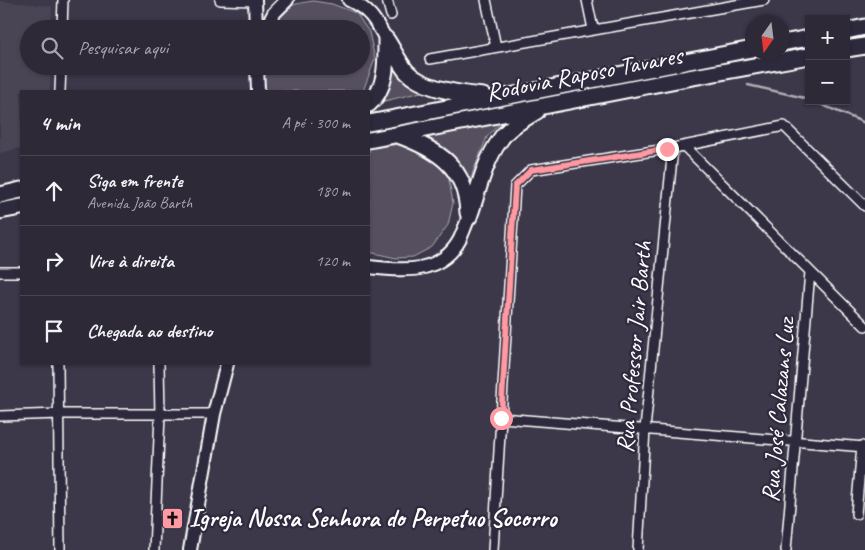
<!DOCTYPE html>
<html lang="pt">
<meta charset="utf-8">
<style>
body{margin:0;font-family:Caveat,sans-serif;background:#35313f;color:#f1f3f6}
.controls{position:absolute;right:15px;top:15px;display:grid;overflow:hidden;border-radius:0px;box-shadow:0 1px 4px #0004}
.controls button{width:45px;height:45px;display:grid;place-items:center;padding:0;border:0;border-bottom:1px solid #484552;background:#2d2937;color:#f1f3f6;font:25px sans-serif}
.compass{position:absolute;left:745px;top:15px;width:45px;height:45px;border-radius:50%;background:#2d2937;box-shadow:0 1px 4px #0004;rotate:194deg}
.stop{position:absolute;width:15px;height:15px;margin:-11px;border:4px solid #ff9aa2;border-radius:50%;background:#fff}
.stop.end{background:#ff9aa2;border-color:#fff;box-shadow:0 1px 5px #0008}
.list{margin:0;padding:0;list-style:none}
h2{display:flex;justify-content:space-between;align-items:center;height:65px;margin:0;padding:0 20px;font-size:21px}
h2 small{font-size:16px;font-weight:400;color:#a7a6ad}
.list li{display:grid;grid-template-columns:32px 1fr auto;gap:15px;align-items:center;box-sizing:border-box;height:70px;padding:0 20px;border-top:1px solid #484552}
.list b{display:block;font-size:19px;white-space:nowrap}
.list p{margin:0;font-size:16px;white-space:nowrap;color:#a7a6ad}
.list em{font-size:16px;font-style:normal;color:#a7a6ad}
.icon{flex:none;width:28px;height:28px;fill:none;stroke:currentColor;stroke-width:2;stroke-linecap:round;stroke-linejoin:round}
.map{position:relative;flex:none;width:865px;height:550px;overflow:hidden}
.search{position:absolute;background:#2d2937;box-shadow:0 1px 4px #0004;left:20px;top:20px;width:350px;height:55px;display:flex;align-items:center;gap:12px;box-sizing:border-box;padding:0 18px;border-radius:28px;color:#a7a6ad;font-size:19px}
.panel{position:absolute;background:#2d2937;box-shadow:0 1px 4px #0004;left:20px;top:90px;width:350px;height:275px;border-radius:0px}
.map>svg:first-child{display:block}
.built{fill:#494455}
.green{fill:#555060;stroke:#aaa8b0}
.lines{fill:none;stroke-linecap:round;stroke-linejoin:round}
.stream{stroke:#afadb4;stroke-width:2.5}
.minor-casing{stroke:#fff;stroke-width:12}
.secondary-casing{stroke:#fff;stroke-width:16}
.motorway-casing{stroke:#fff;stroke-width:19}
.minor{stroke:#2f2a3d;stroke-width:9}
.secondary{stroke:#2f2a3d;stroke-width:12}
.motorway{stroke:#2f2a3d;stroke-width:15}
.route{stroke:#ff9aa2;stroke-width:6}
.labels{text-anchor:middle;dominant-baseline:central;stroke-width:4.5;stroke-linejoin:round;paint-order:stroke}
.street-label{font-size:25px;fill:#fff;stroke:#2f2a3d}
.poi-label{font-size:25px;font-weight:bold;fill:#fff;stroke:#2f2a3d;text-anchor:start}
</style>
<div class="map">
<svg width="865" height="550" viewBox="0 0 865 550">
<rect width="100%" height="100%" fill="#3c3749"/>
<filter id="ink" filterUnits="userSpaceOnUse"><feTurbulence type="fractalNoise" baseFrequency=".02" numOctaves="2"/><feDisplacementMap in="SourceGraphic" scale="10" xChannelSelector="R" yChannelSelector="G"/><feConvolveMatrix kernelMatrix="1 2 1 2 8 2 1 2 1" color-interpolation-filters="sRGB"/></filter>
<g filter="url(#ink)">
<path class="built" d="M0,1L52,6L51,29H29V66H50V91H21V148L0,153Z"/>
<path class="green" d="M313,1L332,4L356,13L369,32L375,59L363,91H265L264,66H361V29H272C285,6 287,5 313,1Z
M389,50L433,89L373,104Z
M502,121L487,137L473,172L468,192L458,166L436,143L418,130Z
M409,143L433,157L448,174L453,203L448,225L432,247L413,257L396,258L369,252V148Z"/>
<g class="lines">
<path class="stream" d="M748,85L809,99
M813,101L865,123"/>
<defs>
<path id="minor" d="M220,0L255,1
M387,0L391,15
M486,0L496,47
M587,0L593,29
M62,29L63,0
M430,59L764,0
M60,91L61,66
M684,146L865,326
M0,272H21
M58,364L60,550
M0,416L60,414H214
M501,418L865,447
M856,514L862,446
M154,550L160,415L159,364
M493,550L515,186L531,170L673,148L784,126L865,206
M638,550L645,429L673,148
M786,550L810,272"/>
<path id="secondary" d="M255,0L256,29
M349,0C369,9 375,20 386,39
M266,29L274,13L287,0
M257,66L258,91
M369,267C402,271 441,275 460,239C463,232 466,224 469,217
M190,550L214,414L227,364"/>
<path id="motorway" d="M846,31L865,27
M386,39C393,49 399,63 407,72C423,89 461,94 483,96
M782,43L809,38
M846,49L865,46
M369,104C387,88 386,63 386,40
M369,123L752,49
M398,135C439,150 466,167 468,213
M369,140L682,79L809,56
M0,195L21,190
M0,211L21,207
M469,217C478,192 484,162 500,140C508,127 524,119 537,111"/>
</defs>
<use href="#minor" class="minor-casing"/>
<use href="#secondary" class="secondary-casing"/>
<use href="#motorway" class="motorway-casing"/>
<use href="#minor" class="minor"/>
<use href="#secondary" class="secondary"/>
<use href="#motorway" class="motorway"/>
</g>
</g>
<g class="lines" filter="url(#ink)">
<path class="route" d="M501,418L515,186L531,170L667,149"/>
</g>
<defs>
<symbol id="church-square" viewBox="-11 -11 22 22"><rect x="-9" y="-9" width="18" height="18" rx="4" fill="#ff9aa2" stroke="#2f2a3d"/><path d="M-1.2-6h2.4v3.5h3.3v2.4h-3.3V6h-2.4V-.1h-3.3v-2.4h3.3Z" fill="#111"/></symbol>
</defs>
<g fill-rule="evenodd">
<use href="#church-square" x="160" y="506" width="25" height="25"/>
</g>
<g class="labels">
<g class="street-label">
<text transform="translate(584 74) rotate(-11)">Rodovia Raposo Tavares</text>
<text transform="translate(634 347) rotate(-85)">Rua Professor Jair Barth</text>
<text transform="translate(778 410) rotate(-85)">Rua José Calazans Luz</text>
</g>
<g class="poi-label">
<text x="189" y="518">Igreja Nossa Senhora do Perpetuo Socorro</text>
</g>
</g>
</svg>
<div class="controls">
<button>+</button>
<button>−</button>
</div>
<svg class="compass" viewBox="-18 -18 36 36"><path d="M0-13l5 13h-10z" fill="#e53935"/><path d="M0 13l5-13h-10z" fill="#a7a6ad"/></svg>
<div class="stop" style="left:501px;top:418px"></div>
<div class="stop end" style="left:667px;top:149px"></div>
<div class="search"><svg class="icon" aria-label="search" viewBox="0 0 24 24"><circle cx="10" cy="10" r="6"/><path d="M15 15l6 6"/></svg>Pesquisar aqui</div>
<section class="panel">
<h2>4 min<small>A pé · 300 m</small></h2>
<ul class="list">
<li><svg class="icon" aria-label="ahead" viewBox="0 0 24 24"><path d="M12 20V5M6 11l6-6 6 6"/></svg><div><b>Siga em frente</b><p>Avenida João Barth</p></div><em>180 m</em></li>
<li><svg class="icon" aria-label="right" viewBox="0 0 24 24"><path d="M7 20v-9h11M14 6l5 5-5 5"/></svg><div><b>Vire à direita</b></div><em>120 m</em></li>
<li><svg class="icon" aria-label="arrive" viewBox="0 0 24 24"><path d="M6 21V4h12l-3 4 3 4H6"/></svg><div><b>Chegada ao destino</b></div></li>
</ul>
</section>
</div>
